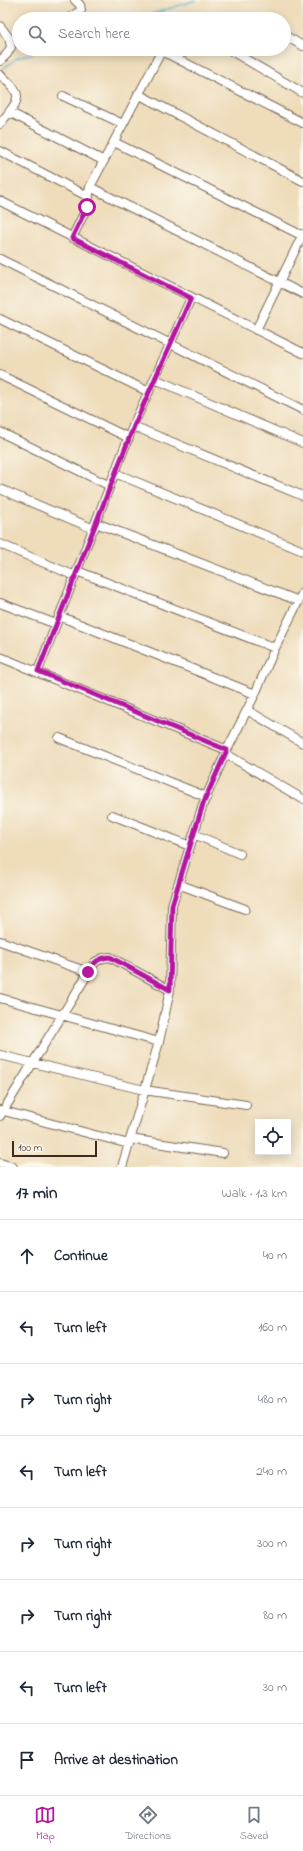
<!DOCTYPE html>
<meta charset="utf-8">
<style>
body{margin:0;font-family:"Indie Flower",sans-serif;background:#f2f2f3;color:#1f2937}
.controls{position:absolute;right:12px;bottom:12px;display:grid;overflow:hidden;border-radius:0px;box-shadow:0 2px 10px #0003}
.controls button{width:36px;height:36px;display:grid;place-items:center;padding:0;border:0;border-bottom:1px solid #e0e1e3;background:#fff;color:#1f2937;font:20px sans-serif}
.scale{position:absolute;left:12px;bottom:10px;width:85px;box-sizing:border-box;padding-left:4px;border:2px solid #3b2a1e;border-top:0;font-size:11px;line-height:14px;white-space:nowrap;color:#3b2a1e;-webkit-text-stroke:3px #fbf7ec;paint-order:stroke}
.stop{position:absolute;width:12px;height:12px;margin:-9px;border:3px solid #b5179e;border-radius:50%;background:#fff}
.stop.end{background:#b5179e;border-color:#fff;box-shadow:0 1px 4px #0008}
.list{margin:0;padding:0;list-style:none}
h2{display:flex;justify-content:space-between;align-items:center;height:52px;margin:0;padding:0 16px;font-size:17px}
h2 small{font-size:13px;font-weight:400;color:#747a83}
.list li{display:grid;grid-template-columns:26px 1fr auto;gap:12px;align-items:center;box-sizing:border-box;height:72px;padding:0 16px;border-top:1px solid #e0e1e3}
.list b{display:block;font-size:15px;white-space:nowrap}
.list em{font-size:13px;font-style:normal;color:#747a83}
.icon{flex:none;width:22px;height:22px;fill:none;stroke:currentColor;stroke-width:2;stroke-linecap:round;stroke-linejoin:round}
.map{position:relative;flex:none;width:303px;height:1167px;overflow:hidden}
.search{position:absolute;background:#fff;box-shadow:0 2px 10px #0003;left:12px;right:12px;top:12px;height:44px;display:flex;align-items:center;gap:10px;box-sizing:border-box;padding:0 14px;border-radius:22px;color:#747a83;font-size:15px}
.sheet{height:628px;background:#fff}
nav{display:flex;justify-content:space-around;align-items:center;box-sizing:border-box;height:56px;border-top:1px solid #e0e1e3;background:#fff;font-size:11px;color:#747a83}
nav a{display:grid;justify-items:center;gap:2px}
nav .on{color:#b5179e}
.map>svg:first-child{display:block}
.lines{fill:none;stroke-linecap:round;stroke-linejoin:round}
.stream{stroke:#44adc4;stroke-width:1.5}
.minor-casing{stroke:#7a6855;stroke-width:10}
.minor{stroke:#fff;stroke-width:8}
.route{stroke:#b5179e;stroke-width:5}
</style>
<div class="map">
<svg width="303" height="1167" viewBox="0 0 303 1167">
<rect width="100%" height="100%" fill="#fbf7ec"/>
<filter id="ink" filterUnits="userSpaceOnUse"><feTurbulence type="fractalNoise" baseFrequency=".025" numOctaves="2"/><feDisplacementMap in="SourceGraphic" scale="8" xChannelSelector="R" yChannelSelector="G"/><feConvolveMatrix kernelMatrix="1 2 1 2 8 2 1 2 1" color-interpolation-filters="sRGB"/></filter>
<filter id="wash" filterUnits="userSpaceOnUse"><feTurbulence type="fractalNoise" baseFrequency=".012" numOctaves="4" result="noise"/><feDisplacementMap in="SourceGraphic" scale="16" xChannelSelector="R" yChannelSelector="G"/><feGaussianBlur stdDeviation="0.9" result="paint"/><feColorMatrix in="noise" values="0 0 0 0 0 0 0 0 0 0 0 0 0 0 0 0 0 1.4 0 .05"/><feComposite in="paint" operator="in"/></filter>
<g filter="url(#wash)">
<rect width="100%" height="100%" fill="#eedcba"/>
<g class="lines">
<path class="stream" d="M137,19L196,0
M0,71L17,58L45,49"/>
</g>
</g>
<g filter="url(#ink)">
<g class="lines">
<defs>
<path id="minor" d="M256,18L257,19
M68,19L81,10L80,5L75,0
M0,26L9,38L11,47L7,54L0,61
M284,35L303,46
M228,49L303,93
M0,75C27,97 18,100 0,124
M138,94L303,181
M63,96L123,124
M9,112L104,161
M114,142L303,236
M0,151L89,197
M90,187L303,294
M0,201L303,353
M72,238L87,207L90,187L161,52H164L303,123
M0,259L303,410
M0,319L149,392
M256,330L303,234
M0,375L129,438
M155,379L303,443
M133,426L303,496
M0,432L110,486
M115,473L303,551
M0,489L94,529
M96,523L299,601
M0,544L75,576
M77,571L275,648
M0,603L56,624
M59,616L255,694
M0,657L227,750
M38,671L133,426L191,298
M247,710L303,743
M59,738L207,797
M226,754L303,799
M112,815L190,846
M194,834L240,854
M178,884L245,909
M0,941L88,972
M0,998L159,1042
M0,1055L144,1090L246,1105
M0,1110L129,1144
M0,1116L95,962L103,958L110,957L170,990
M130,1139L223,1153
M0,1163L13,1167
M122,1167L159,1042L170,990L172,905L203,804L227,750L255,694L275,648L303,592"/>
</defs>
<use href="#minor" class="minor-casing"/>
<use href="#minor" class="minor"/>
</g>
</g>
<g class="lines" filter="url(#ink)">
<path class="route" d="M87,207L72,238L191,298L134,426L38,671L227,750L203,804L172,905L170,990L110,957C98,958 94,962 88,972"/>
</g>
</svg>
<div class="controls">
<button><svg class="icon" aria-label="locate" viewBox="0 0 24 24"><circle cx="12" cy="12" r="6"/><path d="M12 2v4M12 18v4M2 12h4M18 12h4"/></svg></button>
</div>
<div class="scale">100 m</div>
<div class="stop" style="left:87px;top:207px"></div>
<div class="stop end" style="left:88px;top:972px"></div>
<div class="search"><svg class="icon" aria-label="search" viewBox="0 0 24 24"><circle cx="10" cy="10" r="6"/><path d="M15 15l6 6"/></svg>Search here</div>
</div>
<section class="sheet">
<h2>17 min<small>Walk · 1.3 km</small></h2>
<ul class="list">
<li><svg class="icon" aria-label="ahead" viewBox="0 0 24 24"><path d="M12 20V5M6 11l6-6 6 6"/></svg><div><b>Continue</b></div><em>40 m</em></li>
<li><svg class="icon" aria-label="left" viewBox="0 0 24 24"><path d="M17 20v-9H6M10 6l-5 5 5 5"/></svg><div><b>Turn left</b></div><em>160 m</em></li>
<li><svg class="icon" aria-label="right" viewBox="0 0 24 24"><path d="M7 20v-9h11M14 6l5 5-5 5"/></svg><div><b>Turn right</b></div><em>480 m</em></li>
<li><svg class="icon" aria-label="left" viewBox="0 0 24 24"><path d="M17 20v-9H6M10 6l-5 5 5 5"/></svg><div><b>Turn left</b></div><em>240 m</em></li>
<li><svg class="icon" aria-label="right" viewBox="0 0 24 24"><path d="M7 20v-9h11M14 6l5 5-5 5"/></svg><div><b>Turn right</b></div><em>300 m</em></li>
<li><svg class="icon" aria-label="right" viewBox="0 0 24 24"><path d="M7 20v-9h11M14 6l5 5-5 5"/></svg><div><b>Turn right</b></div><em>80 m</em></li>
<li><svg class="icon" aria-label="left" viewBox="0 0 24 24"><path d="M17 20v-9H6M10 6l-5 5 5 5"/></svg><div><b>Turn left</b></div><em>30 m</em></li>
<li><svg class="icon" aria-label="arrive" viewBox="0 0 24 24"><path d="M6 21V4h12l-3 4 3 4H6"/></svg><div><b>Arrive at destination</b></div></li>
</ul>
</section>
<nav>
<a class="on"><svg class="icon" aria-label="map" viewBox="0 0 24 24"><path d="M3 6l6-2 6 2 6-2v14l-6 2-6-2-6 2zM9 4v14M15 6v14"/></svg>Map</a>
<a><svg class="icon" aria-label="directions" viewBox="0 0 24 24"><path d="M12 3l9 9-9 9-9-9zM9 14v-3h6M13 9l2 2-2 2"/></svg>Directions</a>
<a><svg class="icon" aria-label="saved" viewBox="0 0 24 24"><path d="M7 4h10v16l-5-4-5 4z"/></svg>Saved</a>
</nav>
